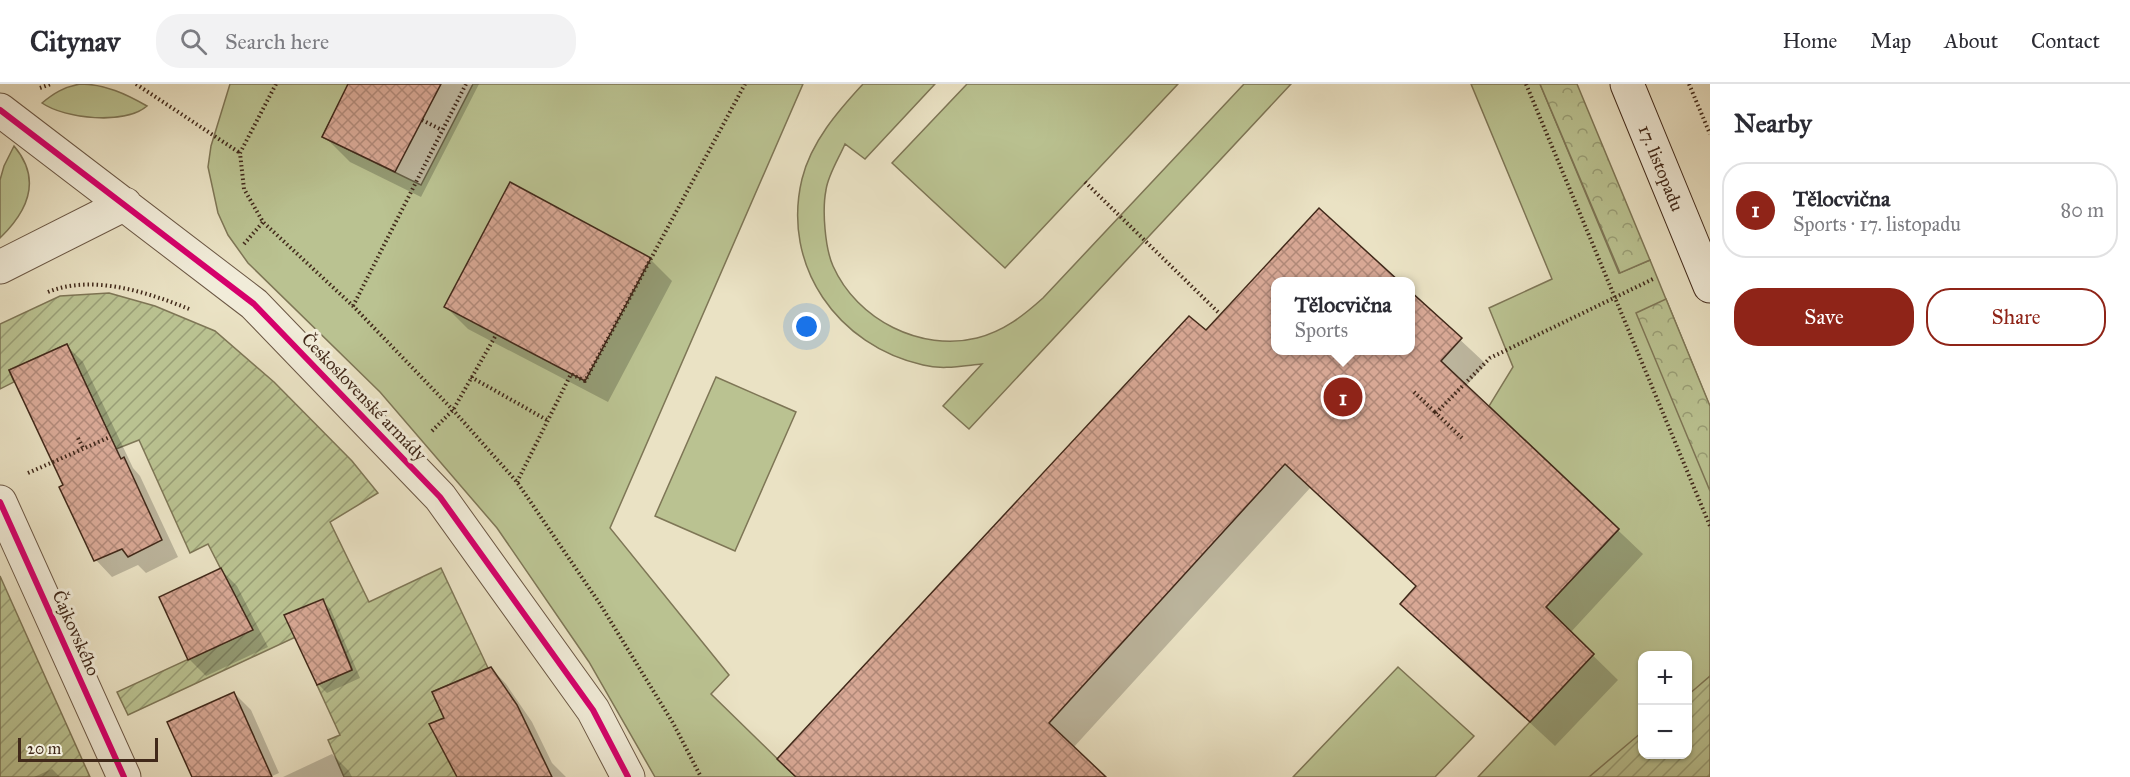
<!DOCTYPE html>
<meta charset="utf-8">
<style>
body{margin:0;font-family:"IM FELL Great Primer",serif;background:#f2f2f3;color:#2b2b33}
.controls{position:absolute;right:18px;bottom:18px;display:grid;overflow:hidden;border-radius:12px;box-shadow:0 2px 4px #0004}
.controls button{width:54px;height:54px;display:grid;place-items:center;padding:0;border:0;border-bottom:2px solid #e1e1e2;background:#fff;color:#2b2b33;font:30px sans-serif}
.scale{position:absolute;left:18px;bottom:15px;width:140px;box-sizing:border-box;padding-left:6px;border:3px solid #41291a;border-top:0;font-size:16px;line-height:21px;white-space:nowrap;color:#41291a;-webkit-text-stroke:4px #f1ecd9;paint-order:stroke}
.you{position:absolute;left:807px;top:243px;width:21px;height:21px;margin:-15px;border:4px solid #fff;border-radius:50%;background:#1a73e8;box-shadow:0 0 0 9px #1a73e833}
.badge{display:grid;place-items:center;width:39px;height:39px;border-radius:50%;background:#8f2418;color:#fff;font-size:20px;font-weight:700}
.pin{position:absolute;translate:-50% -50%;border:3px solid #fff;box-shadow:0 2px 6px #0006}
.popup{position:absolute;left:1271px;top:193px;width:144px;height:78px;box-sizing:border-box;display:grid;place-content:center;border-radius:12px;background:#fff;filter:drop-shadow(0 2px 4px #0005);font-size:20px;white-space:nowrap;color:#7c7c81}
.popup b{font-size:22px;color:#2b2b33}
.popup::after{content:'';position:absolute;left:50%;top:100%;margin-left:-12px;border:12px solid transparent;border-top-color:#fff}
.list{margin:0;padding:0;list-style:none}
h2{display:flex;justify-content:space-between;align-items:center;height:78px;margin:0;padding:0 24px;font-size:26px}
h2 small{font-size:20px;font-weight:400;color:#7c7c81}
.list li{display:grid;grid-template-columns:39px 1fr auto;gap:18px;align-items:center;box-sizing:border-box;height:96px;margin:0 12px 12px;padding:0 12px;border:2px solid #e1e1e2;border-radius:24px}
.list b{display:block;font-size:22px;white-space:nowrap}
.list p{margin:0;font-size:20px;white-space:nowrap;color:#7c7c81}
.list em{font-size:20px;font-style:normal;color:#7c7c81}
.actions{display:flex;gap:12px;padding:18px 24px}
.actions a{flex:1;padding:14px 0;border:2px solid #8f2418;border-radius:24px;text-align:center;font-size:21px;color:#8f2418}
.actions .main{background:#8f2418;color:#fff}
.icon{flex:none;width:33px;height:33px;fill:none;stroke:currentColor;stroke-width:2;stroke-linecap:round;stroke-linejoin:round}
.map{position:relative;flex:none;width:1710px;height:693px;overflow:hidden}
header{display:flex;align-items:center;gap:36px;box-sizing:border-box;height:84px;padding:0 30px;background:#fff;border-bottom:2px solid #e1e1e2}
header strong{font-size:28px}
nav{display:flex;gap:33px;margin-inline-start:auto;font-size:21px}
.search{width:420px;height:54px;background:#f2f2f3;display:flex;align-items:center;gap:15px;box-sizing:border-box;padding:0 21px;border-radius:24px;color:#7c7c81;font-size:22px}
main{display:flex}
aside{flex:1;background:#fff}
.map>svg:first-child{display:block}
.grass{fill:#bac291;stroke:#7e7656;stroke-width:1.5;fill-rule:evenodd}
.forest{fill:url(#forest-crowns);stroke:#7e7656;stroke-width:1.5}
.garden{fill:url(#garden-furrows);stroke:#7e7656;stroke-width:1.5}
.shadow{fill:#0003}
.building{fill:url(#building-cross-hatch);stroke:#41291a;stroke-width:1.5}
.lines{fill:none;stroke-linecap:round;stroke-linejoin:round}
.minor-casing{stroke:#6b5744;stroke-width:35}
.secondary-casing{stroke:#41291a;stroke-width:35}
.path{stroke:#41291a;stroke-width:4;stroke-dasharray:1.5 3;stroke-linecap:butt}
.minor{stroke:#f1ecd9;stroke-width:33}
.secondary{stroke:#f1ecd9;stroke-width:33}
.cycleway-casing{stroke:#f1ecd9;stroke-width:10}
.cycleway{stroke:#d6006c;stroke-width:6}
.labels{text-anchor:middle;dominant-baseline:central;stroke-width:6;stroke-linejoin:round;paint-order:stroke}
.street-label{font-size:18px;fill:#41291a;stroke:#f1ecd9}
</style>
<header>
<strong>Citynav</strong>
<div class="search"><svg class="icon" aria-label="search" viewBox="0 0 24 24"><circle cx="10" cy="10" r="6"/><path d="M15 15l6 6"/></svg>Search here</div>
<nav><a>Home</a><a>Map</a><a>About</a><a>Contact</a></nav>
</header>
<main>
<div class="map">
<svg width="1710" height="693" viewBox="0 0 1710 693">
<defs>
<pattern id="forest-crowns" width="20" height="18" patternUnits="userSpaceOnUse" patternTransform="scale(1.5)"><rect width="20" height="18" fill="#bac291"/><path d="M2 6a3 3 0 1 1 6 0M12 15a3 3 0 1 1 6 0" fill="none" stroke="#999e76"/></pattern>
<pattern id="garden-furrows" width="10" height="10" patternUnits="userSpaceOnUse" patternTransform="scale(1.5)"><rect width="10" height="10" fill="#bac291"/><path d="M-1 1l2-2M0 10L10 0M9 11l2-2" fill="none" stroke="#999e76"/></pattern>
<pattern id="building-cross-hatch" width="8" height="8" patternUnits="userSpaceOnUse" patternTransform="scale(1.5)"><rect width="8" height="8" fill="#d8a895"/><path d="M0 0l8 8M0 8l8-8" fill="none" stroke="#b18979"/></pattern>
</defs>
<rect width="100%" height="100%" fill="#eae2c4"/>
<filter id="stains"><feTurbulence type="fractalNoise" baseFrequency=".00333" numOctaves="4"/><feColorMatrix values="0 0 0 0 .2 0 0 0 0 .09 0 0 0 0 .02 0 0 0 .5 -.17"/></filter>
<radialGradient id="worn" r=".72"><stop offset=".6" stop-color="#630" stop-opacity="0"/><stop offset="1" stop-color="#630" stop-opacity=".3"/></radialGradient>
<path class="grass" d="M80,0C105,0 126,10 147,22C125,41 65,35 42,19C54,9 64,3 80,0Z
M230,0H349L322,53L421,101L473,0H803L610,444L729,591L711,610L796,693H655L589,578L497,444L380,308L248,179L228,151L218,129L208,83L211,62Z
M863,0H935L865,75L845,60C839,74 828,91 826,106C822,126 825,164 833,182C857,236 921,268 977,254C1004,247 1023,232 1043,214L1244,0H1291L969,345L943,322L982,280C962,282 942,286 923,281C838,262 781,182 802,95C811,58 838,27 863,0Z
M967,0H1178L1005,184L892,79Z
M1471,0H1540L1619,189L1650,176L1710,323V693H1478L1594,570L1546,523L1619,445L1489,322L1513,283L1489,224L1552,195ZM1642,572H1688V670H1642Z
M14,62C42,95 28,127 0,154V96L4,82Z
M716,293L796,328L735,467L655,432Z
M1398,583L1474,652L1435,693H1293Z"/>
<path class="forest" d="M1540,0H1577L1650,176L1620,189Z
M1666,215L1710,322V407L1636,229Z"/>
<path class="garden" d="M109,209L155,222L215,247L274,298L352,377L378,409L330,438L369,518L441,484L488,584L432,608L444,634L430,640L503,693H344L328,656L340,651L317,601L352,585L332,536L128,631L117,608L252,546L208,460L190,469L139,356L116,365L67,260L9,286L14,298L0,305V240L60,212Z
M0,492L90,693H0Z
M1710,592V693H1589L1642,648V670H1688V611Z"/>
<path class="shadow" d="M351,0H479L421,113L350,78L324,52Z
M650,175L672,197L608,318L468,245L446,223Z
M1276,198V266H1410V209L1486,280L1466,302L1643,470L1570,549L1618,596L1555,662L1402,520L1417,503L1311,403L1073,664L1104,693H798L1206,248Z
M66,261L83,278L133,384L140,392L178,473L146,489L138,481L112,493L96,476L65,402Z
M221,486L237,502L268,563L206,592L189,575L161,514Z
M323,517L331,526L360,594L327,609L318,600Z
M491,584L506,600L532,638L552,679L566,693H458L446,634Z
M234,609L251,626L279,689L270,693H194Z
M332,670L349,687L352,693H283Z
M52,685L60,693H34Z"/>
<path class="building" d="M348,0H441L395,88L322,53Z
M510,98L651,174L585,297L444,223Z
M1319,124L1400,198H1275V267H1410V207L1462,254L1441,277L1619,445L1546,523L1594,570L1530,638L1400,520L1416,502L1285,380L1049,639L1106,693H796L777,675L1189,232L1206,246Z
M67,260L121,375L124,373L162,456L128,473L122,465L94,477L59,403L63,401L9,286Z
M221,484L253,546L188,576L159,513Z
M323,515L352,586L317,601L284,531Z
M491,583L517,621L552,693H457L429,640L444,634L432,608Z
M234,608L272,693H192L167,638Z"/>
<g class="lines">
<defs>
<path id="minor" d="M0,26L254,220L440,413L593,626L628,693
M0,183L125,120
M0,418L124,693"/>
<path id="secondary" d="M1627,0L1710,202"/>
</defs>
<use href="#minor" class="minor-casing"/>
<use href="#secondary" class="secondary-casing"/>
<path class="path" d="M136,0L240,69
M276,0L240,69L244,105L263,138L353,222L453,326L517,398L600,520L673,639L701,693
M1526,0L1710,442
M1689,0L1710,50
M40,4L51,0
M422,36L442,46
M1085,98L1220,230
M244,160L263,138
M48,208C92,190 147,208 189,225
M353,222L466,0
M471,293L547,336
M1414,308L1436,329
M432,347L453,326L496,251
M78,354L83,364
M1462,354L1436,329L1490,274L1655,194
M28,389L110,353
M517,398L571,290L585,297L745,0"/>
<use href="#minor" class="minor"/>
<use href="#secondary" class="secondary"/>
<defs>
<path id="cycleway" d="M0,26L254,220L440,413L593,626L628,693
M0,418L124,693"/>
</defs>
<use href="#cycleway" class="cycleway-casing"/>
<use href="#cycleway" class="cycleway"/>
</g>
<g class="labels">
<g class="street-label">
<text transform="translate(1661 84) rotate(68)">17. listopadu</text>
<text transform="translate(364 313) rotate(46)">Československé armády</text>
<text transform="translate(76 549) rotate(66)">Čajkovského</text>
</g>
</g>
<rect width="100%" height="100%" filter="url(#stains)"/>
<rect width="100%" height="100%" fill="url(#worn)"/>
</svg>
<div class="controls">
<button>+</button>
<button>−</button>
</div>
<div class="scale">20 m</div>
<div class="you"></div>
<div class="pin badge" style="left:1343px;top:313px">1</div>
<div class="popup"><b>Tělocvična</b>Sports</div>
</div>
<aside>
<h2>Nearby<small></small></h2>
<ul class="list">
<li><span class="badge">1</span><div><b>Tělocvična</b><p>Sports · 17. listopadu</p></div><em>80 m</em></li>
</ul>
<div class="actions"><a class="main">Save</a><a>Share</a></div>
</aside>
</main>
